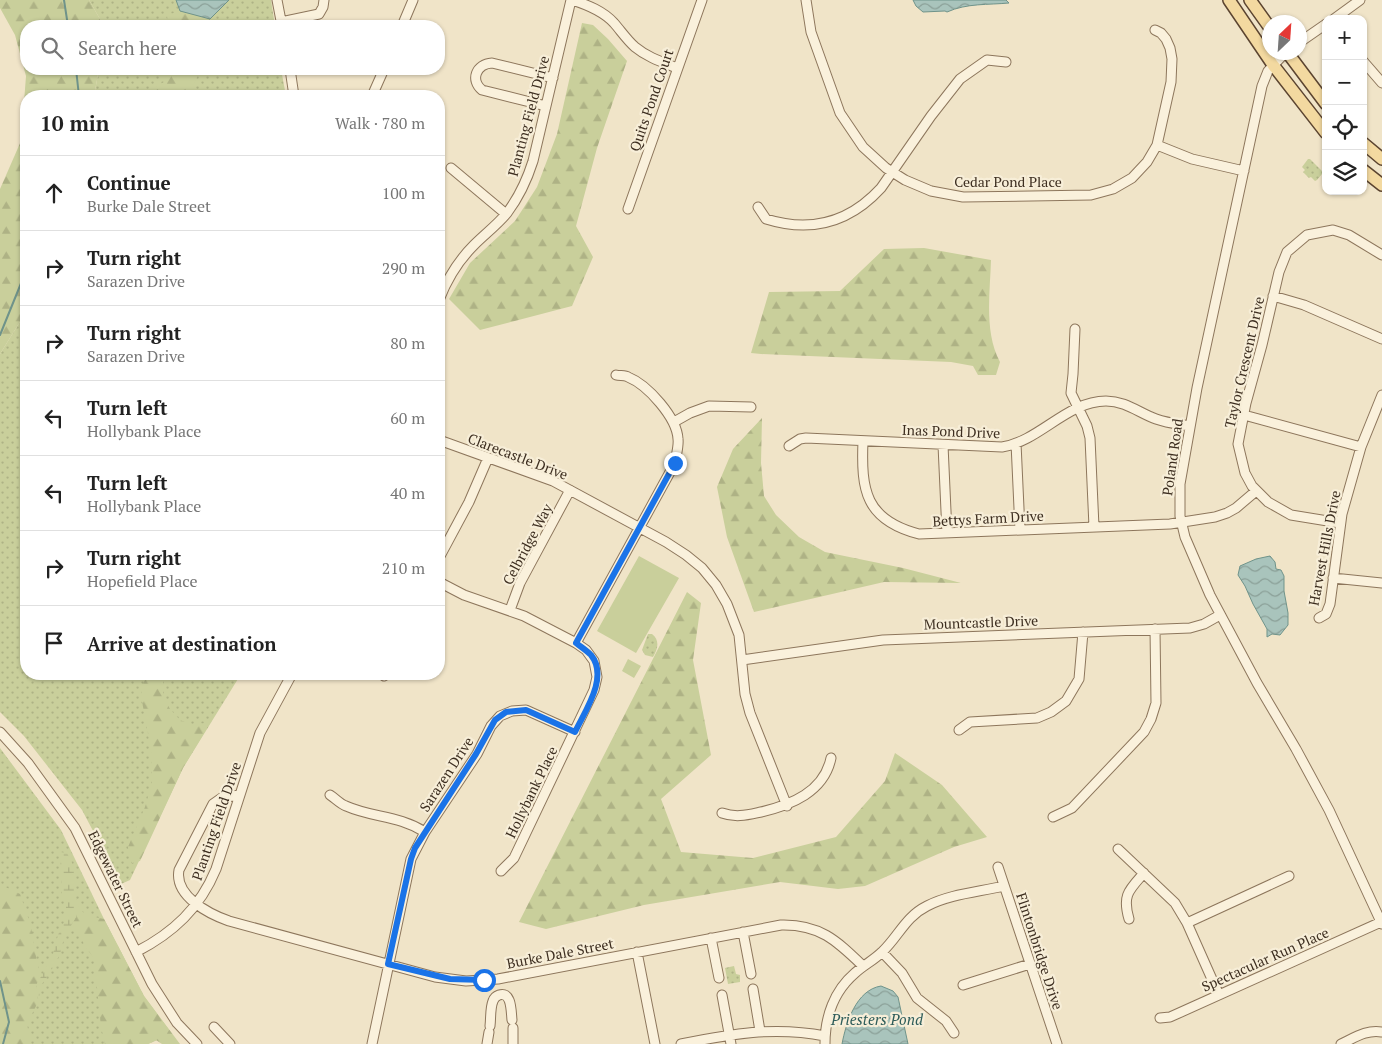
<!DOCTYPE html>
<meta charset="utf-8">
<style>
body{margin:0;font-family:"PT Serif",serif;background:#f6f6f6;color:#222}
.controls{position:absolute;right:15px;top:15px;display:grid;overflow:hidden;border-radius:10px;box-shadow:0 1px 4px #0004}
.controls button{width:45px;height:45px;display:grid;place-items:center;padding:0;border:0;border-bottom:1px solid #e0e0e0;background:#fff;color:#222;font:25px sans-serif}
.compass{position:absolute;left:1262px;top:15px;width:45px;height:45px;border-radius:50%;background:#fff;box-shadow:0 1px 4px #0004;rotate:25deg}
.stop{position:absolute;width:15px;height:15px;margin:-11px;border:4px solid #1a73e8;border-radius:50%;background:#fff}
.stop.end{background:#1a73e8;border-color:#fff;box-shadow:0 1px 5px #0008}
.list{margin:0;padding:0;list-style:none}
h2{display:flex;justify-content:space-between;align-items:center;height:65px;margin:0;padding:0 20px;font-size:21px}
h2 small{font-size:16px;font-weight:400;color:#767676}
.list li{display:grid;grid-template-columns:32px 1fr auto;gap:15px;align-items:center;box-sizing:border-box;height:75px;padding:0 20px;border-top:1px solid #e0e0e0}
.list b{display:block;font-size:19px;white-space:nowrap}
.list p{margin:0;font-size:16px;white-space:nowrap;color:#767676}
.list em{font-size:16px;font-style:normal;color:#767676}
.icon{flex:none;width:28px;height:28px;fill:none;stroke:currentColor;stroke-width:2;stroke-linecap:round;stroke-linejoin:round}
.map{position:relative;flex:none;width:1382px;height:1044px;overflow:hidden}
.search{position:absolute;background:#fff;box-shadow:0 1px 4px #0004;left:20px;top:20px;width:425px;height:55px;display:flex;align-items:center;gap:12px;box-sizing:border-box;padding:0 18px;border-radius:20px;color:#767676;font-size:19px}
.panel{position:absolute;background:#fff;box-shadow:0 1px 4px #0004;left:20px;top:90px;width:425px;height:590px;border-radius:20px}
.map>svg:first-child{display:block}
.grass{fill:url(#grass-dots)}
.forest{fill:url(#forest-firs)}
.wetland{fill:url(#wetland-marsh)}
.garden{fill:#c9cf9b}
.water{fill:url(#water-waves);stroke:#6f938a}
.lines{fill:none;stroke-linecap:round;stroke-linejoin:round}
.stream{stroke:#6f938a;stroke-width:2}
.minor-casing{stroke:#8d765c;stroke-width:11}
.major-casing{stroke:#5b4430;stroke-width:14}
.minor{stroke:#faf1dc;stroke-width:9}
.major{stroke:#f3d9a0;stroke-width:11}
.route{stroke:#1a73e8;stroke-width:6}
.labels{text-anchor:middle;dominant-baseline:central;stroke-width:4.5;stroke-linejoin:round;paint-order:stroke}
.street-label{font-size:14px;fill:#3d2e20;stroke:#f7eed8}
.water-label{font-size:15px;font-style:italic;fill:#2f5d5a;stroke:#f7eed8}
</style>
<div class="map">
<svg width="1382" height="1044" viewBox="0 0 1382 1044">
<defs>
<pattern id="grass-dots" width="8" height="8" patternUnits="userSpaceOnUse" patternTransform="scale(1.25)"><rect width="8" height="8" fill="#c9cf9b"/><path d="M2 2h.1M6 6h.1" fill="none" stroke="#aeb285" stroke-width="1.8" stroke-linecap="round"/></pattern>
<pattern id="forest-firs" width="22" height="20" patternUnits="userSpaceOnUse" patternTransform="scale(1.25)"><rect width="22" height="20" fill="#c9cf9b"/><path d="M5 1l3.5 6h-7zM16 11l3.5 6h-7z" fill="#aeb285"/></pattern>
<pattern id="wetland-marsh" width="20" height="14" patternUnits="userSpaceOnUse" patternTransform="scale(1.25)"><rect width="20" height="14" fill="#c9cf9b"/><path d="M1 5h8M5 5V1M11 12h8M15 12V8" fill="none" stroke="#aeb285"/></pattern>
<pattern id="water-waves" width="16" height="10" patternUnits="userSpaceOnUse" patternTransform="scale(1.25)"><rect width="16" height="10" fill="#a9c4bc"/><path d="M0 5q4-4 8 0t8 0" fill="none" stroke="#8ba098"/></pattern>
</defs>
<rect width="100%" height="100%" fill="#f0e4c8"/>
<path class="grass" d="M89,0H271L275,26H104Z
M99,69H281L286,96H94Z
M1308,159H1310L1322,171V174L1317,180L1315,181L1311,177L1309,178L1303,172L1305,170L1302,167Z
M26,312V674H241L183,768L130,880L121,884L82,810L24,736L0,712V354Z
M648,634H652C660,640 658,649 653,657L645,655L642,650Z
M0,748L61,830L104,919L144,996L172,1034L148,1044H0Z
M734,966L736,974L740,975V982L728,984L725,968Z"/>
<path class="forest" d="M0,0H89L104,26H26V69H99L94,96H26V312L0,354V189L21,141L26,76L15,35L0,8Z
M180,11L210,19V26H168L167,15Z
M582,23L593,25L608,39L627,61L597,148L576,226L593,257L572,306L480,330L449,299L470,263L515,221L537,187L557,134Z
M162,69H201L194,83V96H165V88L160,89L156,96H147L152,89L164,82Z
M924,248L991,260C990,294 984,332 1000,362L996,375H978L973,366L951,362L761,354L751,353L769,292L840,291L884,249Z
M762,418L761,463L764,496L776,515L799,537L825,552L903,568L961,583L884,582L754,612L727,537L717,487L733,449Z
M687,592L701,603L693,660L711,755L661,799L681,852L753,858L836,837L885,781L895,753L942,785L987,837L954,847L865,886L838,889L780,882L644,905L546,929L519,922Z
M148,674H163V697L170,709L180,720L190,724L210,723L183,768L140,861L132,863L128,847L145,807L152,783L151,750L141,696L143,684Z
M3,886L20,894L31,926L37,963L41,975L36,986L38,1002L27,1024L31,1044H0V888Z
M80,910L89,916L104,919L144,996L180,1044H162L156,1040L148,1044H105L101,1027L94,958L85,947L80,934L69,929Z"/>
<path class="wetland" d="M60,852L67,853L74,867V892L80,910L64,938L60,954L52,969L42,984L38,1002L36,986L53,954L58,935L66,918V905L62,895Z"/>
<path class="garden" d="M639,556L679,578L636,653L597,631Z
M628,659L641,666L634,678L622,671Z"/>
<path class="water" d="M176,0H229L210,19L180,11Z
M913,0H1006L1009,3C988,5 967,3 947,12L945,11L923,12L916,6Z
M1270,556L1275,562L1276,569L1281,570L1284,576V591L1288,613V625L1280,635L1272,634L1267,637V629L1253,604L1245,586L1238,575L1240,566L1256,559Z
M881,986L893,991L898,997L908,1044H842C846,1023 856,990 881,986Z"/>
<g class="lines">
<path class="stream" d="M64,0L68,26
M76,69L79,96
M0,335L26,271
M0,981L9,1022L3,1044"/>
<defs>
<path id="minor" d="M277,0L282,26
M572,0C588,5 603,11 614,23C621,31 627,40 635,47C647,57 662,62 677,68
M806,0L811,32L840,113L863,147L886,168L905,180L931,191L963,197L1091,195L1113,189L1132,178L1147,162L1157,145L1171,82L1172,59L1170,48L1166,39L1161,33L1155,30
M1334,19L1360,0
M281,22L319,14L323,7L324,0
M402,26L413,0
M1300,42L1326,24
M1286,52L1268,71L1262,86L1197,388L1180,484V516L1185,537L1210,595L1257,683L1296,749L1329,810L1382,924
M1363,61L1382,83
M290,69L294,96
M372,96L384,69
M546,106L482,90C470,80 476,64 492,63L553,78
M1157,145L1192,159L1244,171
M451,168L506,214
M758,207L766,219C811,233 849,223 881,188L931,116L960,79L987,60L1006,62
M628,209L702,0
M1273,296L1304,305L1382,339
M439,300C447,279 458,261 474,245C485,234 497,225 507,213C519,197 527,180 533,161L571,0
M1075,329L1073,374L1071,393L1087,426L1090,438L1094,527
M1244,415L1361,447
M674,422L690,413L709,406L751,407
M439,440L553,481L666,542L686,555L702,568L716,585L727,604L739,635L745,694L750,713L787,806
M863,441C861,490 865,520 919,534L1170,524L1215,517L1227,513L1236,508L1256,491
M1016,443L1020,530
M943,445L947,533
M789,446L800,439L806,438L1002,447C1040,441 1067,401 1106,401C1126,401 1139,413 1156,419C1167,423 1178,424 1190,426
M1340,523L1291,515L1268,502L1252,486L1245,473L1238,444L1246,403L1262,345L1279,272L1287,252L1307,235L1333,230L1349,235L1382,255
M439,558L469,502L488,458
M1333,578L1382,583
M439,582L464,595L524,616L576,643L586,650L594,661L597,677L594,690L514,858L501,871
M510,610L520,583L570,490
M1319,618L1326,614L1330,604L1342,514L1361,447L1382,395
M576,643L675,463C676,455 679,446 678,439C677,418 648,385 628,377C625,375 620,376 616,375
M742,660L883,640L1190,628L1204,624L1220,615
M384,676L385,674
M959,730L970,722L1037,718L1051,712L1066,701L1079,679L1083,632
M0,732L28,763L75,828L152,984L177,1023L197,1044
M240,795L223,797L213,804L179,870C174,896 209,914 229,921L435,977L466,981L498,979L781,925C820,924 837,941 863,966
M330,795C335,798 340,804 346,806C373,818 398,815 425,832
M722,813C736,818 747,815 761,812C791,805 824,792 831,758
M1053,817L1072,808L1144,732L1151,719L1156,703L1155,629
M1118,849L1175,903L1187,923L1219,995
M998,867L1057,1044
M1129,919C1122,895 1129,890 1144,873
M1187,923L1289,876
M743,932L751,974
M711,938L719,978
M136,952C173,933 200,908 216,869L260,733L292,674
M637,952L655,1044
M882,952L902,973L917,998L946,1021L954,1033
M963,985L1030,964
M753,989L760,1031
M722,995L731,1044
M1160,1018L1170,1017L1381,922
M490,1026C491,1018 490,1008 493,1001C494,998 496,996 499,995C512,991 511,1012 512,1020
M214,1027L230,1044
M513,1028V1044
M372,1044L411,859L425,832L477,754L491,726L500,716L512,711L526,710L575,732
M487,1044L489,1032
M681,1044C731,1034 774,1026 825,1036
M825,1044C825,1017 834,991 855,973C864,965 874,960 882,952C899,936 905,917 927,906C950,894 979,892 1004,886
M1341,1044C1354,1038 1367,1029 1382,1032"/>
<path id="major" d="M1229,0L1273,65L1326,133
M1250,0L1270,28
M1287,52L1326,104
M1363,143L1382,159
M1363,170L1382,185"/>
</defs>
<use href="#minor" class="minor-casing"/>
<use href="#major" class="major-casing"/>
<use href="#minor" class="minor"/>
<use href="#major" class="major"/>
</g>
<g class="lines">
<path class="route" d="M484,980L450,979L388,964L411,859L415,848L476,754L495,720L506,712L526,710L575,732C585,711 609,677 591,655C586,650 581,647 576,643L675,463"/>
</g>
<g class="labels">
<g class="street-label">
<text transform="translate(651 100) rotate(-71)">Quits Pond Court</text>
<text transform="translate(528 116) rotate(-75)">Planting Field Drive</text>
<text x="1008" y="181">Cedar Pond Place</text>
<text transform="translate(1244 362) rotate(-77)">Taylor Crescent Drive</text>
<text transform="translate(951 431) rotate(2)">Inas Pond Drive</text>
<text transform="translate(518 456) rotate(21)">Clarecastle Drive</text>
<text transform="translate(1172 457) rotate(-82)">Poland Road</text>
<text transform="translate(988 518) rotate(-3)">Bettys Farm Drive</text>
<text transform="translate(527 544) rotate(-62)">Celbridge Way</text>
<text transform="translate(1324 548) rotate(-79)">Harvest Hills Drive</text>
<text transform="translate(981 622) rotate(-2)">Mountcastle Drive</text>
<text transform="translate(446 774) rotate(-57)">Sarazen Drive</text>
<text transform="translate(531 792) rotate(-64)">Hollybank Place</text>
<text transform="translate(216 821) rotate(-71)">Planting Field Drive</text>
<text transform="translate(116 879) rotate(64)">Edgewater Street</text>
<text transform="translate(1040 951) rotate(72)">Flintonbridge Drive</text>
<text transform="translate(560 953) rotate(-11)">Burke Dale Street</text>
<text transform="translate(1265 959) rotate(-24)">Spectacular Run Place</text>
</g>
<g class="water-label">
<text x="877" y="1019">Priesters Pond</text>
</g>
</g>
</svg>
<div class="controls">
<button>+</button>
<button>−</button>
<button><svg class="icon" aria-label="locate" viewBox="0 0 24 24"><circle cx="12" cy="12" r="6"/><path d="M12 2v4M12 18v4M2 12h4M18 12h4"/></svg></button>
<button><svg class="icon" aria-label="layers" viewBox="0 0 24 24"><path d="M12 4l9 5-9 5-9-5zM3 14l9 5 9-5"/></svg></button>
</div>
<svg class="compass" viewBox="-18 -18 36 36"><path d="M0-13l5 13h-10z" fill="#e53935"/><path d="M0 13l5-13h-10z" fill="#767676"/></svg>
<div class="stop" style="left:484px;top:980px"></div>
<div class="stop end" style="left:675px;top:463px"></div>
<div class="search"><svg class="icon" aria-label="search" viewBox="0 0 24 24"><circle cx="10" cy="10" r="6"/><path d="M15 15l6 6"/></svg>Search here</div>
<section class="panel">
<h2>10 min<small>Walk · 780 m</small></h2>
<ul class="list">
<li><svg class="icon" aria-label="ahead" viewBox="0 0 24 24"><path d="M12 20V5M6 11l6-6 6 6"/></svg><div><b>Continue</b><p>Burke Dale Street</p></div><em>100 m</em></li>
<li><svg class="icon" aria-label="right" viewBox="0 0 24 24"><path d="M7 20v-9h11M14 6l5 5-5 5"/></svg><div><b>Turn right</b><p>Sarazen Drive</p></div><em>290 m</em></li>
<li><svg class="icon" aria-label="right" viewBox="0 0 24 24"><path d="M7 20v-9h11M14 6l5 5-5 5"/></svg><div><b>Turn right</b><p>Sarazen Drive</p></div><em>80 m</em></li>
<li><svg class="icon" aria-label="left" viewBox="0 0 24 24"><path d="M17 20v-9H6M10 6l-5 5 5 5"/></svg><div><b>Turn left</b><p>Hollybank Place</p></div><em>60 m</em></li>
<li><svg class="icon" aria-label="left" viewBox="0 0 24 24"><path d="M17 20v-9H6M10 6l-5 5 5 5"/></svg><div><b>Turn left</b><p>Hollybank Place</p></div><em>40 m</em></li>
<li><svg class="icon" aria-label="right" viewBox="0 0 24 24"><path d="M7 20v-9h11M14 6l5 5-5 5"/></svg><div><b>Turn right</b><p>Hopefield Place</p></div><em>210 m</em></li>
<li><svg class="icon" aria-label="arrive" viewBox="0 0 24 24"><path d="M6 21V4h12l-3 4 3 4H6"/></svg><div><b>Arrive at destination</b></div></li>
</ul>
</section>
</div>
